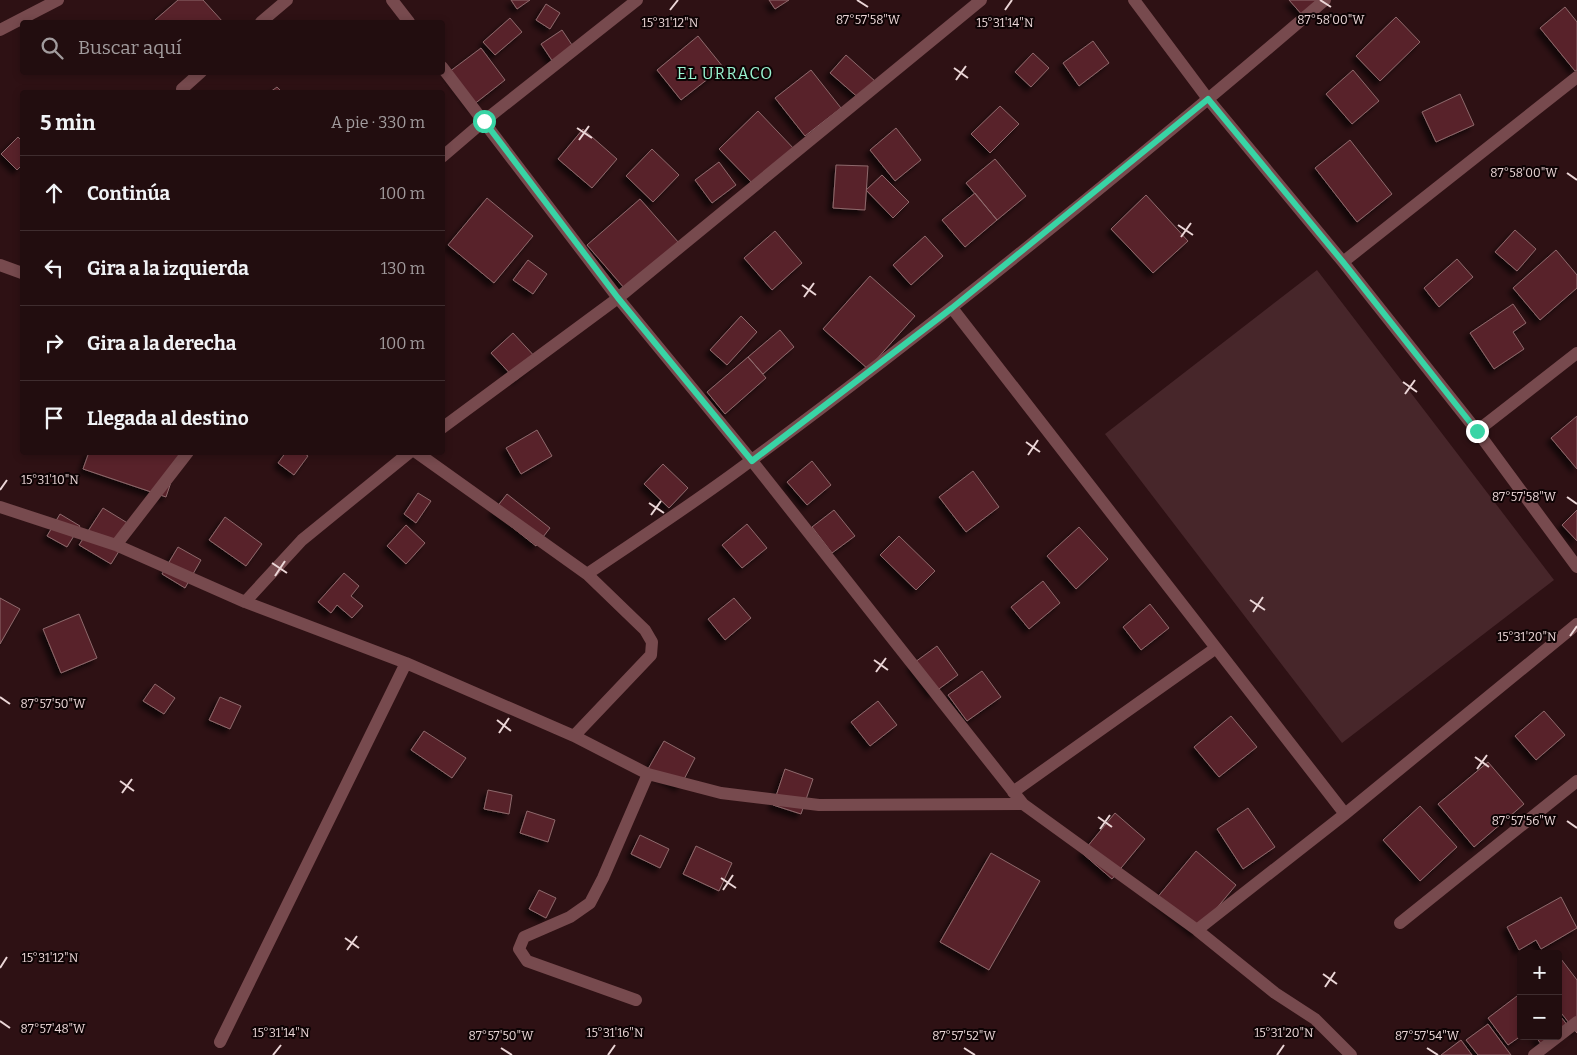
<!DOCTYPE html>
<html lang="es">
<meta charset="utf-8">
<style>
body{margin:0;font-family:Bitter,serif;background:#2a1618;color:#f1f3f6}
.controls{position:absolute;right:15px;bottom:15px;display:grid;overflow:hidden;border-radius:5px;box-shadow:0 2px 8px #0003}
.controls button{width:45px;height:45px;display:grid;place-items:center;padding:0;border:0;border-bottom:1px solid #3f2d2f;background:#220d0f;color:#f1f3f6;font:25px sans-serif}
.stop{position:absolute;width:15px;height:15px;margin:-11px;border:4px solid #39d4a5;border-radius:50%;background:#fff}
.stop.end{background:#39d4a5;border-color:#fff;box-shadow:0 1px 5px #0008}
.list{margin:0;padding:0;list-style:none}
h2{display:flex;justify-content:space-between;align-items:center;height:65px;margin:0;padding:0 20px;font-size:21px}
h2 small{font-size:16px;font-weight:400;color:#a29c9e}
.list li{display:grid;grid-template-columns:32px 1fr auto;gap:15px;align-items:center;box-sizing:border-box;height:75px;padding:0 20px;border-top:1px solid #3f2d2f}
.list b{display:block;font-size:19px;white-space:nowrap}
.list em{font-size:16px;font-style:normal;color:#a29c9e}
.icon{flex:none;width:28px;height:28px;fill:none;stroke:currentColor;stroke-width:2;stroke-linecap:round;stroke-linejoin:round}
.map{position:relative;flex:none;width:1577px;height:1055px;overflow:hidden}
.search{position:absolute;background:#220d0f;box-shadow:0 2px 8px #0003;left:20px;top:20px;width:425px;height:55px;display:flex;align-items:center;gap:12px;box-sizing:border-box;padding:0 18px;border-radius:5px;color:#a29c9e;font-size:19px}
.panel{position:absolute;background:#220d0f;box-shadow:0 2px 8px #0003;left:20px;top:90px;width:425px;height:365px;border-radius:5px}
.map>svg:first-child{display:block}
.green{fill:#47262a}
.building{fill:#58232a;stroke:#8e696c;filter:url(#shadow)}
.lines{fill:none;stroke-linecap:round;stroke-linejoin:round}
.minor{stroke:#774a4e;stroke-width:12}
.route{stroke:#39d4a5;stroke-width:6}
.ticks{fill:none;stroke:#ebd6d7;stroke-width:2}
.labels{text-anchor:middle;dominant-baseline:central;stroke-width:4;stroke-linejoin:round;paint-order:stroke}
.neighbourhood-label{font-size:16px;letter-spacing:1px;fill:#9af5d2;stroke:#0e0304}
.ticks-label{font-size:12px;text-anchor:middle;fill:#ebd6d7;stroke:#0e0304;stroke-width:4;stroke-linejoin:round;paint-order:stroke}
</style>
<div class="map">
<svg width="1577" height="1055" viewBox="0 0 1577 1055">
<defs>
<filter id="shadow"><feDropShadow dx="-4.5" dy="4.5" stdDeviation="2.5" flood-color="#0009"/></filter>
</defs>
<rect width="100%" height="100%" fill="#2e1114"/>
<path class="green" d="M1317,270L1554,580L1342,743L1105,434Z"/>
<path class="building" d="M178,0H203L223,22H157L155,20Z
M511,0H530L517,9Z
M769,0H789L775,9Z
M1289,0H1322L1304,17Z
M546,4L560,13L550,29L536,20Z
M1565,7L1577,22V70L1575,71L1540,28Z
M1396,17L1420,42L1380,81L1356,56Z
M510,18L522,32L495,55L483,42Z
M562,30L576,51L555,65L541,44Z
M698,36L723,67L681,100L657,70Z
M1093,41L1109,63L1079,86L1063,63Z
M481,48L505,80L473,105L449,72Z
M1033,53L1049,68L1031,87L1015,72Z
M846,55L876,82L861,100L830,73Z
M811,70L841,108L805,136L775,98Z
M1353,70L1379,101L1352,124L1326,94Z
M277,87L282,92H270Z
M1460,94L1474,125L1436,142L1422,112Z
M1000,106L1019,124L990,153L971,134Z
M758,111L796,151L757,188L719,149Z
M896,128L921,160L895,181L870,150Z
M583,129L617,159L592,188L558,159Z
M18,137L22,141V165L17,170L1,154Z
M1350,140L1392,194L1357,222L1315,168Z
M652,149L679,175L653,202L626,176Z
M995,159L1026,196L997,220L966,183Z
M719,162L736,185L712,203L695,180Z
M836,165L868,166L865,210L833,208Z
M882,175L909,202L893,218L866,190Z
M975,193L997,220L965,247L942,220Z
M1146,195L1188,241L1153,273L1111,229Z
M487,198L533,236L494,283L448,245Z
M640,199L679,243L625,289L587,245Z
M1515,230L1536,249L1517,271L1495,252Z
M775,231L802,263L772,290L744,258Z
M925,236L943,256L911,285L893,265Z
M1556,250L1577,275V288L1540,320L1513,288Z
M1457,259L1473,277L1439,307L1424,288Z
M528,260L547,274L533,294L513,280Z
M870,276L915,316L868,369L823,329Z
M1513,304L1526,323L1513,332L1524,349L1494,369L1470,333Z
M741,316L757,332L727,365L710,350Z
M780,330L794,347L763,374L748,357Z
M513,333L538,360L516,380L491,353Z
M748,357L766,378L725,414L707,392Z
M1577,416V469L1551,438Z
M537,430L552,456L521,474L506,448Z
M89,452H181L166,497L83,469Z
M286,452H302L308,456L294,475L278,463Z
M812,461L831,485L807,505L787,482Z
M663,464L688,488L669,508L644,484Z
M973,471L999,507L966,532L939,497Z
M418,493L431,501L416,523L404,514Z
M507,494L550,528L536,546L493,512Z
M103,508L134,527L111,564L79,545Z
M834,510L855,536L832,553L812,527Z
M1577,510V541L1562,525Z
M60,514L80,526L67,547L47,536Z
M225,517L262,544L246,566L209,540Z
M747,524L767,548L742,568L722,545Z
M406,525L425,543L406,564L387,546Z
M1079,527L1108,559L1076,589L1047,556Z
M899,536L935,571L916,590L880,555Z
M178,547L201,560L185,588L162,574Z
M344,573L359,586L351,596L363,606L352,618L337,605L331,613L318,602Z
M1043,581L1060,603L1029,629L1011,607Z
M0,598L20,609L0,644Z
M734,598L751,618L725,640L708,619Z
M1150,604L1169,628L1141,650L1123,627Z
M79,614L97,658L61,673L43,629Z
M937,646L958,675L932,694L911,665Z
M982,671L1001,697L967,721L948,695Z
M155,684L175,698L164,714L143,701Z
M220,697L241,706L230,729L209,720Z
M878,701L897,725L870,746L851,722Z
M1544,711L1565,735L1536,760L1515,736Z
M1231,716L1257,747L1219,777L1194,747Z
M424,731L466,758L452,778L411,750Z
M664,741L695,758L680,787L648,769Z
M1488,762L1524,804L1474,847L1438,804Z
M785,769L813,779L801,814L773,805Z
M488,790L512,795L509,814L484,809Z
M1420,806L1457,847L1420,881L1383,840Z
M1248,808L1275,847L1243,869L1217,829Z
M527,811L555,820L548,842L520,833Z
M1115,813L1145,839L1112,879L1082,853Z
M640,835L669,849L660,868L631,854Z
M696,846L732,863L719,891L683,874Z
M1196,851L1236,885L1196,933L1156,899Z
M991,853L1040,881L989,970L940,942Z
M539,890L556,898L546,918L529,909Z
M1561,897L1577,928L1541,949L1536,940L1519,950L1507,927Z
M1561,959L1577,980V1033L1558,1009V961Z
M1521,993V1036L1508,1045L1488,1018Z
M1558,1013L1568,1026L1558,1033Z
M1488,1024L1511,1055H1478L1466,1040Z
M1535,1036H1554L1542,1045Z
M1461,1040L1472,1055H1441Z"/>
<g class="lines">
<path class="minor" d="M392,0L409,22
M1134,0L1208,99L1343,262L1477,431L1577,567
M261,22L287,0
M0,30L58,0
M442,67L618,298L752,461L1023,804L1197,930L1275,993L1315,1019L1351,1055
M182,89L201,72
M442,157L484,121L637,0
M1343,262L1577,77
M0,265L22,273
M952,308L1345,814
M442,428L618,298L981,0
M1477,431L1577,353
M416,452L587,574C643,536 699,500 753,459C950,314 1139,159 1325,0
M0,507L116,545L245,602L406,663L574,736L648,774L721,793L819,805L1023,804
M116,545L188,452
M245,602L302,540L410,452
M574,736L651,655L652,642L645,630L587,574
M1013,792L1216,648
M1400,923L1577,781
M1197,930L1345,814L1577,624
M636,1000L527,961L519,949L524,937L570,917L590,903L603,878L648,774
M220,1042L406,663
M1534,1055L1577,1022"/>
</g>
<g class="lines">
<path class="route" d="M484,121L618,298L752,461L952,308L1208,99L1343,262L1477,431"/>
</g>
<path class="ticks" d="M857,0L868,7M1320,0L1331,7M670,10L678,0M1005,10L1012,0M954,68L968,78M956,80L966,66M577,128L592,138M579,140L589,126M1567,173L1577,180M1178,225L1193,235M1181,237L1191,223M802,285L816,295M804,297L814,283M1403,382L1417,392M1405,394L1415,380M1026,442L1040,452M1028,455L1038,440M0,490L7,480M1567,497L1577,504M649,503L664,513M651,515L661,501M272,563L287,573M275,576L285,561M1250,600L1265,610M1253,612L1263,597M1570,636L1577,626M874,660L888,670M876,672L886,658M0,697L10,704M497,720L511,731M499,733L509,718M1475,757L1489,767M1477,769L1487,755M120,781L134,791M122,793L132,779M1098,817L1112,827M1567,821L1577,828M1100,829L1110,815M721,878L736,888M723,890L733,875M345,938L359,948M347,950L357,936M0,968L7,957M1323,974L1337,984M1325,987L1335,972M0,1021L10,1028M501,1048L512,1055M964,1048L975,1055M1427,1048L1438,1055M273,1055L281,1045M608,1055L615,1045M1277,1055L1284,1045"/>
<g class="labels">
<g class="neighbourhood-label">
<text x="725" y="73">EL URRACO</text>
</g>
</g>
<g class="ticks-label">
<text x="1331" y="24">87°58'00"W</text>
<text x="868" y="24">87°57'58"W</text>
<text x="670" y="27">15°31'12"N</text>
<text x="1005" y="27">15°31'14"N</text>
<text x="1524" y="177">87°58'00"W</text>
<text x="50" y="484">15°31'10"N</text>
<text x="1524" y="501">87°57'58"W</text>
<text x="1527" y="641">15°31'20"N</text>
<text x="53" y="708">87°57'50"W</text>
<text x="1524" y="825">87°57'56"W</text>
<text x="50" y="962">15°31'12"N</text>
<text x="53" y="1033">87°57'48"W</text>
<text x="281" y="1037">15°31'14"N</text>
<text x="615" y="1037">15°31'16"N</text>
<text x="1284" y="1037">15°31'20"N</text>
<text x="501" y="1040">87°57'50"W</text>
<text x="964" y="1040">87°57'52"W</text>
<text x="1427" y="1040">87°57'54"W</text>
</g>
</svg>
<div class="controls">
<button>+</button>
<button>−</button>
</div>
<div class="stop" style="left:484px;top:121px"></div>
<div class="stop end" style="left:1477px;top:431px"></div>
<div class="search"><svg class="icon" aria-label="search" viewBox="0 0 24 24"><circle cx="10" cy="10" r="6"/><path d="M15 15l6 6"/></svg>Buscar aquí</div>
<section class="panel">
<h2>5 min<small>A pie · 330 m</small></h2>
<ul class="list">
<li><svg class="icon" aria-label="ahead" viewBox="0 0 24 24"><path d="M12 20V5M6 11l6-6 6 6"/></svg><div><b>Continúa</b></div><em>100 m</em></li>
<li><svg class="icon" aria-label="left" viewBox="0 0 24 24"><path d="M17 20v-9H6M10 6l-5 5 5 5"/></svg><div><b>Gira a la izquierda</b></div><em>130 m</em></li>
<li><svg class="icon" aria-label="right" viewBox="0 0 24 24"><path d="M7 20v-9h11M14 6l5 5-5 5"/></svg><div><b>Gira a la derecha</b></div><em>100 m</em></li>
<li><svg class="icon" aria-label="arrive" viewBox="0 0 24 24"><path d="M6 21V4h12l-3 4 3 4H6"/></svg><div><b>Llegada al destino</b></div></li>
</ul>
</section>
</div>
